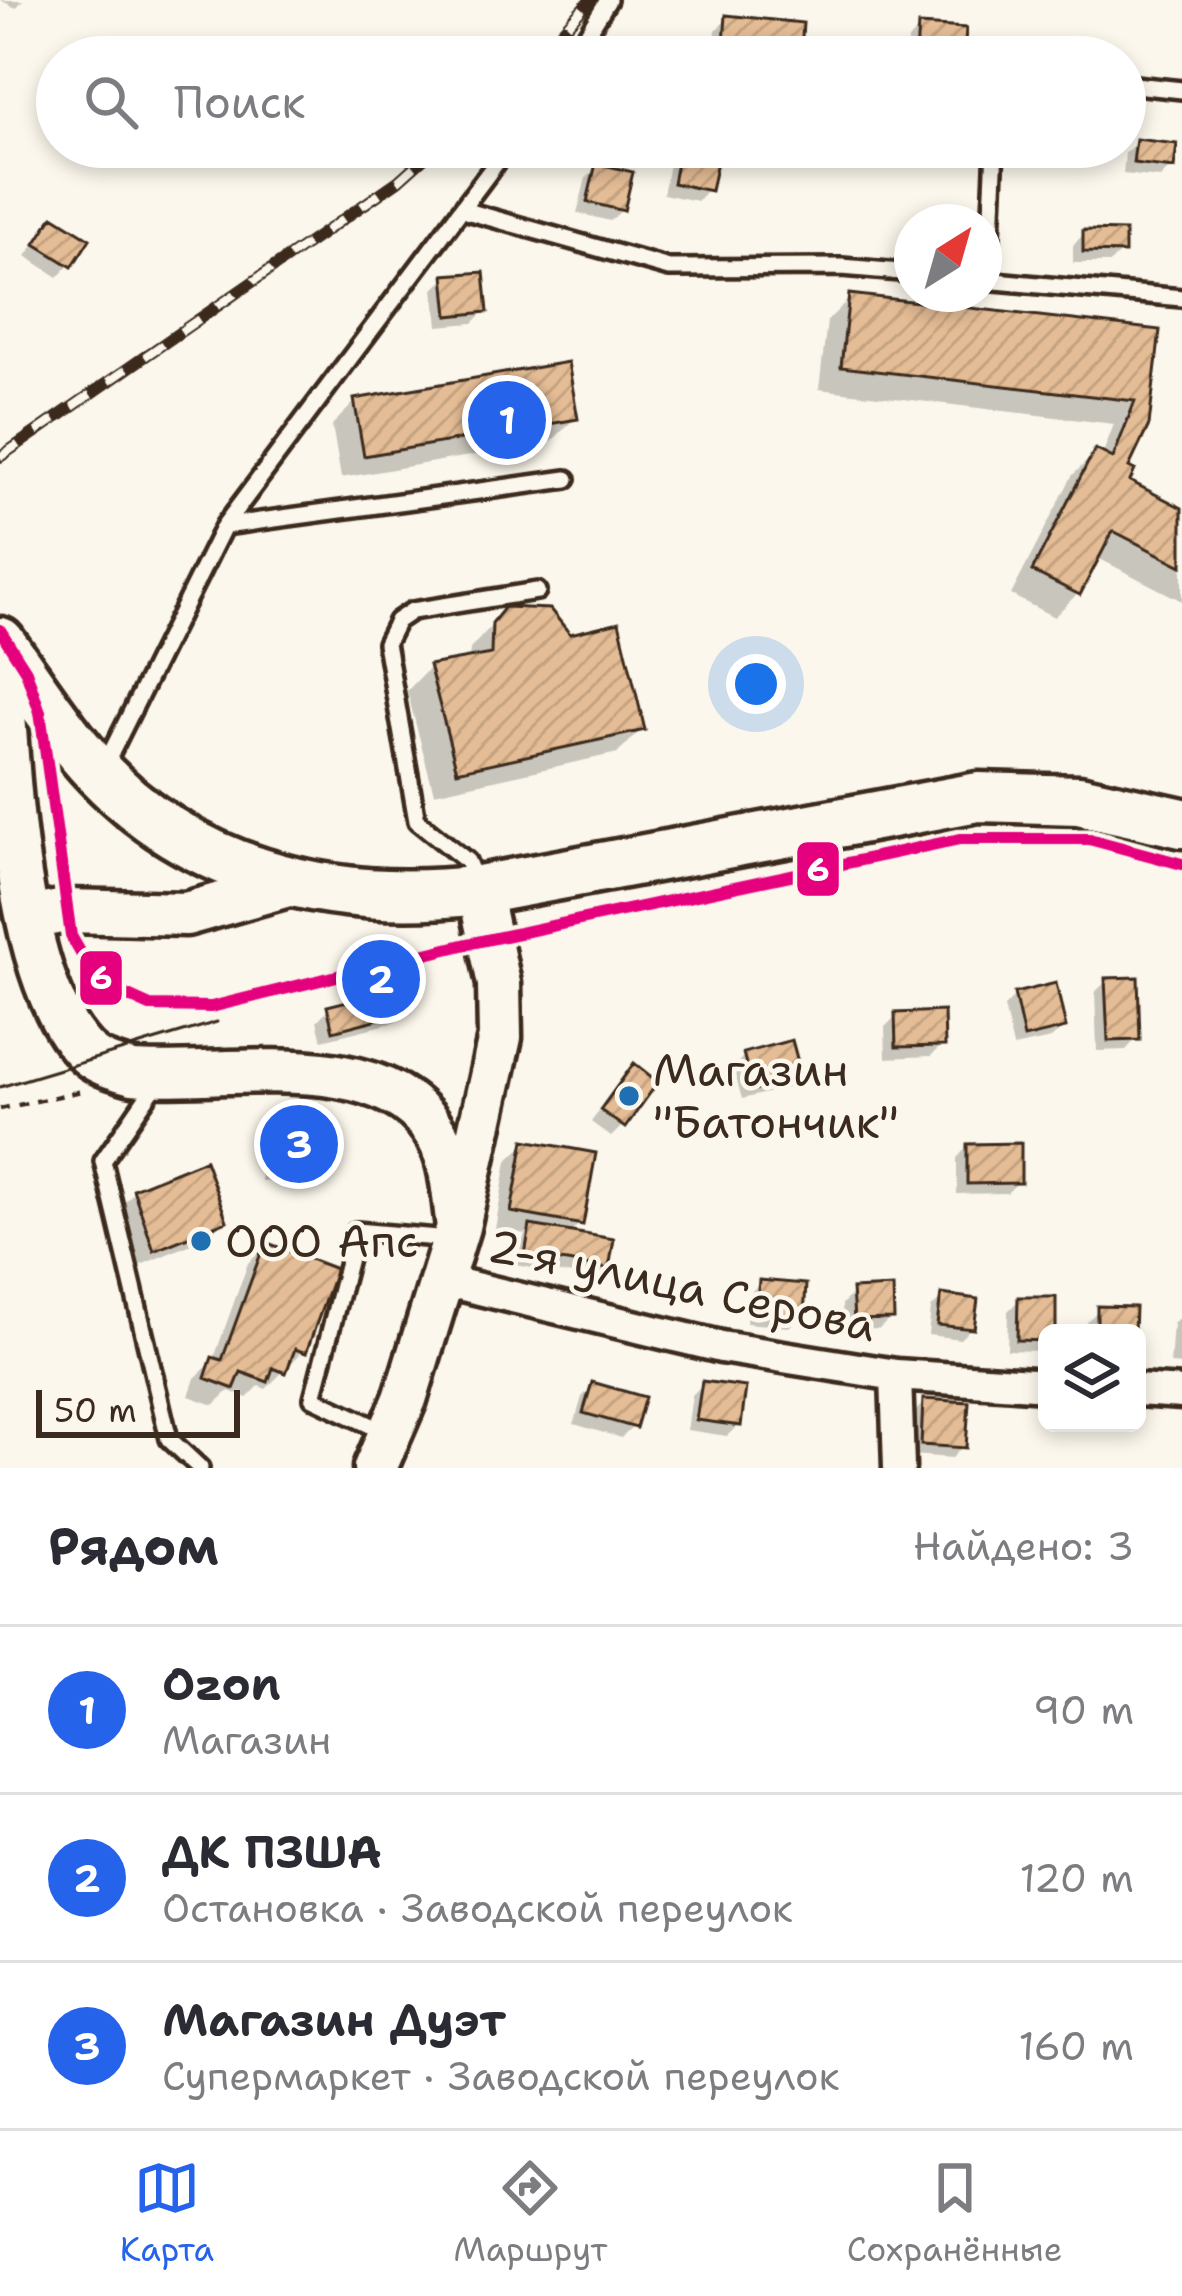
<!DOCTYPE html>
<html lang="ru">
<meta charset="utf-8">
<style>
body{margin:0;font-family:"Shantell Sans",sans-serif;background:#f7f7f7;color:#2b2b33}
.controls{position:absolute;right:36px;bottom:36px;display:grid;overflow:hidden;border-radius:18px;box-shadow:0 6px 18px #0003}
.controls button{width:108px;height:108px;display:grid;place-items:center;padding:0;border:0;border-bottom:3px solid #e1e1e2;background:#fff;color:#2b2b33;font:60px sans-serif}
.compass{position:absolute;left:894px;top:204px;width:108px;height:108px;border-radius:50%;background:#fff;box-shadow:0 6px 18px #0003;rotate:37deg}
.scale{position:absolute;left:36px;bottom:30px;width:204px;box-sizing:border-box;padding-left:12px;border:6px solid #3b2a1e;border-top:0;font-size:33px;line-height:42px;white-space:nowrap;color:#3b2a1e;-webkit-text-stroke:9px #fbf7ec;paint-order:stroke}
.you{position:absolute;left:756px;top:684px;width:42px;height:42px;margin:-30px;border:9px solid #fff;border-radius:50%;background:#1a73e8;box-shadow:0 0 0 18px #1a73e833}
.badge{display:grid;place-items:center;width:78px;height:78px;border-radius:50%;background:#2563eb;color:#fff;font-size:39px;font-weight:700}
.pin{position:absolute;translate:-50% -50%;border:6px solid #fff;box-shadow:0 3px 12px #0006}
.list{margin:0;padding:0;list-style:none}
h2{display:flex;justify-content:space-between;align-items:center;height:156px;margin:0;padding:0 48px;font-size:51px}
h2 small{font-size:39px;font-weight:400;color:#7c7c81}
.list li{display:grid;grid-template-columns:78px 1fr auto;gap:36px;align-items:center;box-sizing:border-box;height:168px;padding:0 48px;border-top:3px solid #e1e1e2}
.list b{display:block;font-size:45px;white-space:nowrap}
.list p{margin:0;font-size:39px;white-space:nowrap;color:#7c7c81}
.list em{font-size:39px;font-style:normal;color:#7c7c81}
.icon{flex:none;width:66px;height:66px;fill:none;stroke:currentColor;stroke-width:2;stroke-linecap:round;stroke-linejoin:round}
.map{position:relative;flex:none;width:1182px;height:1468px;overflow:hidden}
.search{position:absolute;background:#fff;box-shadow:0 6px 18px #0003;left:36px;right:36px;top:36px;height:132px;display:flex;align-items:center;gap:30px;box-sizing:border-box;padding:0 42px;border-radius:66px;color:#7c7c81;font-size:45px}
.sheet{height:660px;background:#fff}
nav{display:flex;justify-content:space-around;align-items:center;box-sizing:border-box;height:168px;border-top:3px solid #e1e1e2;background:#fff;font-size:33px;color:#7c7c81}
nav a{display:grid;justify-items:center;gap:6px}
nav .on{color:#2563eb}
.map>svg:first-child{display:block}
.shadow{fill:#0003}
.building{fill:url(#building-hatch);stroke:#3b2a1e;stroke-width:3}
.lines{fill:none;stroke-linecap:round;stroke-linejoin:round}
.lane-casing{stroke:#3b2a1e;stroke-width:24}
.street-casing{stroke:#3b2a1e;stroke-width:39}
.secondary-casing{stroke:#3b2a1e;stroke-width:51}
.primary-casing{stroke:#3b2a1e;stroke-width:57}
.path{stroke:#3b2a1e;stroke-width:4.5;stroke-dasharray:9 9;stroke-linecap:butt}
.lane{stroke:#fbf7ec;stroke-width:15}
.street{stroke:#fbf7ec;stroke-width:30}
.secondary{stroke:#fbf7ec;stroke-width:42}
.primary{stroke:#fbf7ec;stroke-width:48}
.tram{stroke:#3b2a1e;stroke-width:3}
.rail-casing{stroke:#3b2a1e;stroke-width:12}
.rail{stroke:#fbf7ec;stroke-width:8;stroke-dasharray:22;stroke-linecap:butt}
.tram-1-casing{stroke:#fbf7ec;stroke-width:21}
.tram-1{stroke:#e5007d;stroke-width:12}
.poi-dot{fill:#1f6fb2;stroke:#fbf7ec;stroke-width:4.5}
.labels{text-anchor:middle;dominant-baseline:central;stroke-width:9;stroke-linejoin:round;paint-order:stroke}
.poi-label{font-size:45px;fill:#3b2a1e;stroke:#fbf7ec;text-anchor:start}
.street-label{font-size:45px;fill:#3b2a1e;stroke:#fbf7ec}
.line-badge{stroke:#fbf7ec;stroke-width:4.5}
.badge-label{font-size:33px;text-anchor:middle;font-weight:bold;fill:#fff}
</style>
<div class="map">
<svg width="1182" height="1468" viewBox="0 0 1182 1468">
<defs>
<pattern id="building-hatch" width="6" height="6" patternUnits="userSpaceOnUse" patternTransform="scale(3)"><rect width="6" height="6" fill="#e4bc95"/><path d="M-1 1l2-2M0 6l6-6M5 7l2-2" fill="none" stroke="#c4a280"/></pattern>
</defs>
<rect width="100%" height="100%" fill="#fbf7ec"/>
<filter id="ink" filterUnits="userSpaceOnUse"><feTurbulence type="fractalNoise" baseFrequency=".00833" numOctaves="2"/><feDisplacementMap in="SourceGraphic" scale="24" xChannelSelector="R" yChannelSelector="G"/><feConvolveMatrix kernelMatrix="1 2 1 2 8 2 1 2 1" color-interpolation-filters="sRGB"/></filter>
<g filter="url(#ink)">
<path class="shadow" d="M0,0H23L16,8Z
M728,18L798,50L791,57L714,54L716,30Z
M919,28L963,31L961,57H906L908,40Z
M1137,142L1171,167L1160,178L1123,174L1125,153Z
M681,147L708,189L697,201L663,194L670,159Z
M597,167L622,210L610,221L577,213L586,178Z
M54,220L69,265L58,277L26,256Z
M912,223V257L900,255L901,234Z
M1085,233L1122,251L1110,263H1073V245Z
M446,278L485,311L473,323L438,326L434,289Z
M850,298L1156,333L1126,482L1182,510V601L1096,557L1077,594L1054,617L1011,595L1072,476L1095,453L1102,456L1114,424L819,389L827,321Z
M355,402L575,418L551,442L341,478L332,425Z
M506,610L641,730L618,753L434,793L407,691L430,667L469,661L470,649Z
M1107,981L1137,1038L1126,1050L1097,1051L1095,992Z
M1015,996L1063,1027L1051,1039L1013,1047L1004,1007Z
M328,1009L407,1010L396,1022L322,1040L317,1021Z
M896,1016L942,1045L931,1056L886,1058L885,1027Z
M745,1055L798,1076L787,1088L742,1099L733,1067Z
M623,1079L622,1126L611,1137L591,1122Z
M272,1122L324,1169L313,1180L261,1181L260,1133Z
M525,1144L580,1223L569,1234L607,1267L595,1279L515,1265L525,1234L495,1229L507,1161Z
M968,1146L1018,1182L1007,1193L957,1194V1158Z
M134,1192L223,1221L206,1238L136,1267L117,1210Z
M266,1246L303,1351L266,1389L259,1386L247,1398L229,1391L214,1405L189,1396L195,1378L213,1361L248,1263Z
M760,1283L801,1315L789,1327L746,1323L748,1295Z
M854,1292L891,1318L879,1329L843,1330L842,1304Z
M943,1297L971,1328L960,1339L928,1335L931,1308Z
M1019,1300H1053V1333H1047L1041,1351L1007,1350L1008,1311Z
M1099,1310H1131V1333H1087V1321Z
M1182,1315V1365L1170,1364L1173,1323Z
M703,1384L738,1425L727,1436L687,1430L692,1395Z
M593,1385L633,1427L621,1438L574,1424L582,1397Z
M924,1402L963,1446L952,1458L911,1455L913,1414Z"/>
<path class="building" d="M726,15L803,23L801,51L724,44Z
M918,25L966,28L964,57L916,55Z
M1136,139L1177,144L1174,168L1133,163Z
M680,147L719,152L711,191L673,183Z
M596,163L633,172L624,211L587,202Z
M53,216L90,239L72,267L35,244Z
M1083,230L1125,231V253L1083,252Z
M484,272L488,312L448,316L444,275Z
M849,294L1160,330L1149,425L1129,467L1135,470L1130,481L1182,508V566L1113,531L1080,595L1032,571L1095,449L1113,458L1135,401L841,367Z
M568,362L578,419L364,456L354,399Z
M505,607L550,609L570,634L619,622L645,730L457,771L429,665L491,654L492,623Z
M1138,977L1140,1040L1108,1041L1105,978Z
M1056,983L1066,1028L1024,1038L1014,993Z
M404,987L410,1011L333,1031L327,1006Z
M944,1011L945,1046L896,1047L895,1013Z
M792,1040L802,1077L753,1090L743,1053Z
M634,1063L658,1082L625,1128L600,1110Z
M327,1118V1170H271L270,1119Z
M524,1140L596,1153L583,1225L511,1212Z
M1021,1143V1183L967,1184V1144Z
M205,1160L227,1221L154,1251L133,1189Z
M530,1225L614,1239L609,1269L525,1255Z
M265,1242L336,1269L306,1353L295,1349L286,1373L273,1368L268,1382L241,1372L234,1389L205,1378L212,1357L222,1360Z
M759,1280L806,1284L804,1317L756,1313Z
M893,1287L894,1319L854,1320L852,1289Z
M941,1294L978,1299L974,1329L937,1325Z
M1018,1297H1056V1333H1047V1341L1017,1340Z
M1097,1306L1135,1307L1134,1333H1097Z
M702,1381L746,1387L741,1426L696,1420Z
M592,1382L645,1397L636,1428L583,1413Z
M923,1399L969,1402L966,1448L921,1445Z"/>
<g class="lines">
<defs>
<path id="lane" d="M576,52L633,57
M573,57L608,0
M1125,84L1182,90
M463,210L669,268L842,267L912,273
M984,280L1182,298
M989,280L995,147
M224,526L508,147
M104,767L224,526L567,479
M477,885L467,861L417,821L386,643L397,621L412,611L537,591
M160,1078L103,1161L169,1439L200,1468
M387,1433L313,1398L356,1231L449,1239"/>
<path id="street" d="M442,1280L721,1347L896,1375L1047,1385
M896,1375L899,1468
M1137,1390L1182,1393"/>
<path id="secondary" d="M0,660C9,763 12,974 84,1050C97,1064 115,1068 133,1073C220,1080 377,1044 433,1129C453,1157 453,1194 458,1227
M28,918L66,911L186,914L295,883
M375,1468L405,1399L458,1227L500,1037L499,984L479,890"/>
<path id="primary" d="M0,642C27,679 52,718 81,753C181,873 330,908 479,890L978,797L1079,800L1182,823"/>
</defs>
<use href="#lane" class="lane-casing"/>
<use href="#street" class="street-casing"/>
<use href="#secondary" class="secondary-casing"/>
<use href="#primary" class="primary-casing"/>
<path class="path" d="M0,1109L82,1091"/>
<use href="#lane" class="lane"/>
<use href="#street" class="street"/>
<use href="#secondary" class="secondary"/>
<use href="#primary" class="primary"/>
<path class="tram" d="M0,1087L217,1022"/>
<defs>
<path id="rail" d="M538,57L590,0
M0,457L398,181L436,147"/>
</defs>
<use href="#rail" class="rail-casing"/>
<use href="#rail" class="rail"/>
<defs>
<path id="tram-1" d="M0,630L26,671L40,712L71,936L90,969L119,992L150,1006L211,1007L467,944L960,839H1089L1182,864"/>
</defs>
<use href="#tram-1" class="tram-1-casing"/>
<use href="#tram-1" class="tram-1"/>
</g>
</g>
<g class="poi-dot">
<circle cx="629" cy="1096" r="12"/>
<circle cx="201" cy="1241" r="12"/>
</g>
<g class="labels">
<g class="poi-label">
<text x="653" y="1070">Магазин<tspan x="653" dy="52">"Батончик"</tspan></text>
<text x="225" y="1241">ООО Апс</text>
</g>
<g class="street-label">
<text transform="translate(682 1285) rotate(12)">2-я улица Серова</text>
</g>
</g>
<g class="line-badge">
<rect x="795" y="840" width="46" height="58" rx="12" fill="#e5007d"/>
<rect x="78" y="949" width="46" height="58" rx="12" fill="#e5007d"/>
</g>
<g class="badge-label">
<text x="818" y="881">6</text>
<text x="101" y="989">6</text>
</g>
</svg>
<div class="controls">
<button><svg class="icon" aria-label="layers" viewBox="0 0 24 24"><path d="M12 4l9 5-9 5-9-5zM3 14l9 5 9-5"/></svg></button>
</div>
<svg class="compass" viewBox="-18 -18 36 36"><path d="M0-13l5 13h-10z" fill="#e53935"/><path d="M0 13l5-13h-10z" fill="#7c7c81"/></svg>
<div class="scale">50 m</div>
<div class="you"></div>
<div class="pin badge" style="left:507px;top:420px">1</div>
<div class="pin badge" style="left:381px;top:979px">2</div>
<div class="pin badge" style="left:299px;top:1144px">3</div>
<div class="search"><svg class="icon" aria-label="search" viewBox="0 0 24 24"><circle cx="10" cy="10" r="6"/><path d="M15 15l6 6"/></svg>Поиск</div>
</div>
<section class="sheet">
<h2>Рядом<small>Найдено: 3</small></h2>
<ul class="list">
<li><span class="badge">1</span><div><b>Ozon</b><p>Магазин</p></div><em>90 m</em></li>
<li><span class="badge">2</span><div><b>ДК ПЗША</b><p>Остановка · Заводской переулок</p></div><em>120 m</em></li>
<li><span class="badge">3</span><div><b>Магазин Дуэт</b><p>Супермаркет · Заводской переулок</p></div><em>160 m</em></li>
</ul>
</section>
<nav>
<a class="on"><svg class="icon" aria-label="map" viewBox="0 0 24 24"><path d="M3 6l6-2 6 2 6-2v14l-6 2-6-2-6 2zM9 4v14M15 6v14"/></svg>Карта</a>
<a><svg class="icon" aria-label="directions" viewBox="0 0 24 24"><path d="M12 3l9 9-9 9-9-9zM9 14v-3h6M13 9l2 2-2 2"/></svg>Маршрут</a>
<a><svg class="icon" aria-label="saved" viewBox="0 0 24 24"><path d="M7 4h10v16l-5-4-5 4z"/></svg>Сохранённые</a>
</nav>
